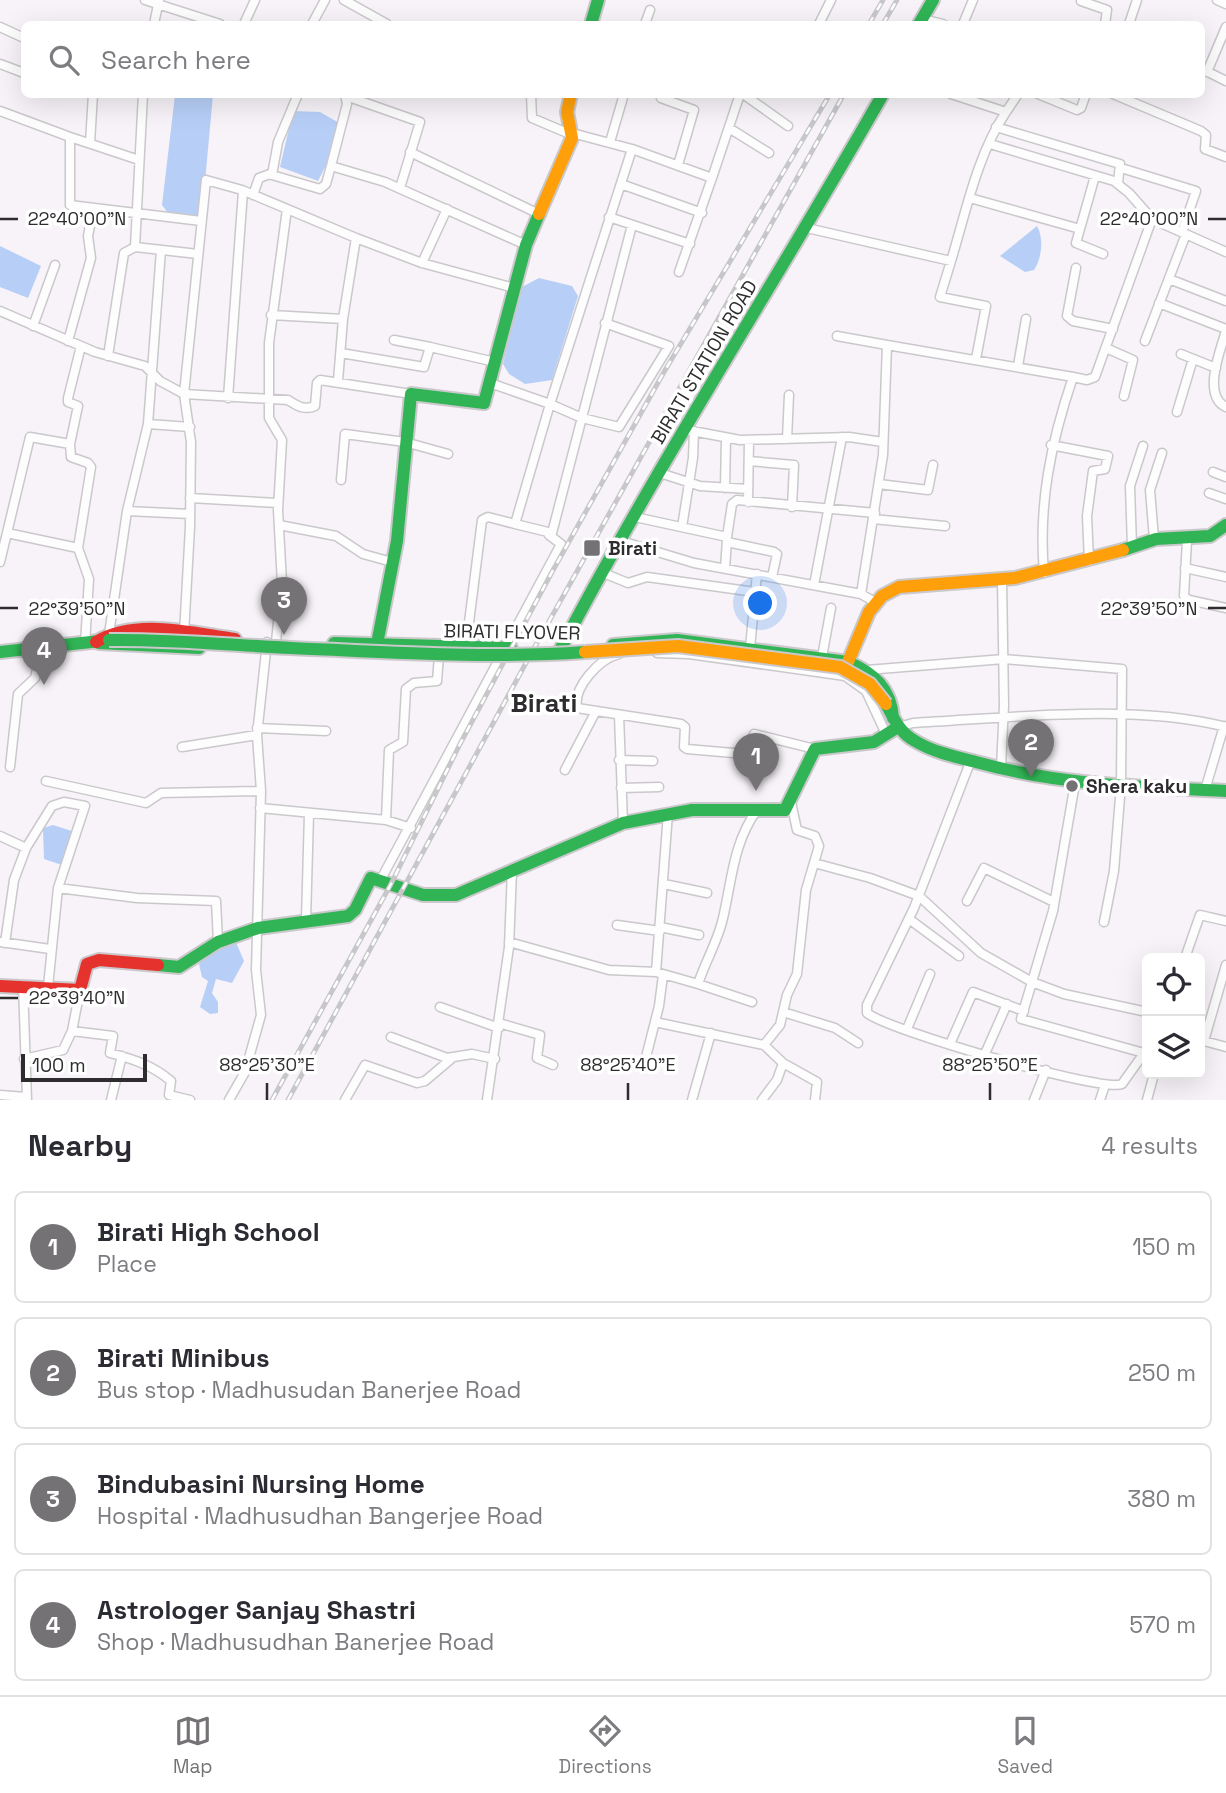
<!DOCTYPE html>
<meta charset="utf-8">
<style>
body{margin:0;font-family:"Space Grotesk",sans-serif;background:#f7f7f7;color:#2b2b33}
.controls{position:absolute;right:21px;bottom:21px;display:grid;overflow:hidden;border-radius:10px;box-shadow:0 7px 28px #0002}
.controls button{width:63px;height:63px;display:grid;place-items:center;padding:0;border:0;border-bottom:2px solid #e1e1e2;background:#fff;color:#2b2b33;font:35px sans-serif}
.scale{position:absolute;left:21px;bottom:18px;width:126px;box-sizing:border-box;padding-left:7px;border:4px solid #2e2c2e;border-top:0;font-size:19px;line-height:24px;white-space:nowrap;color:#2e2c2e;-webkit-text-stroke:5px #fff;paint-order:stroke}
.you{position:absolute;left:761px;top:604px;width:24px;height:24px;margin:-18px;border:5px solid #fff;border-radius:50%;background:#1a73e8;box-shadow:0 0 0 10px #1a73e833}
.badge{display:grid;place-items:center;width:46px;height:46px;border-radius:50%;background:#747275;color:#fff;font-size:23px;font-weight:700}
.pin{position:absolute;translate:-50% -58px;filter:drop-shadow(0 2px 4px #0008)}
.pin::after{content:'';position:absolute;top:37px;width:24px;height:21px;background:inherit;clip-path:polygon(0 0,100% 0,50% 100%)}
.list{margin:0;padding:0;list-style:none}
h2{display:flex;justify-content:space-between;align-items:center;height:91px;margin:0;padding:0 28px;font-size:30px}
h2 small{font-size:23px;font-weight:400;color:#7c7c81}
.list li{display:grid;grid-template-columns:46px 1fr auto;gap:21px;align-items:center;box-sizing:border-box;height:112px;margin:0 14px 14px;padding:0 14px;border:2px solid #e1e1e2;border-radius:10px}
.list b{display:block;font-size:26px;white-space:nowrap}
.list p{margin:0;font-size:23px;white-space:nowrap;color:#7c7c81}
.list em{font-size:23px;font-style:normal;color:#7c7c81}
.icon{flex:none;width:38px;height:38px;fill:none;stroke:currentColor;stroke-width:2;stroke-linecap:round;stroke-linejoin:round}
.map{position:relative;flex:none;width:1226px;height:1100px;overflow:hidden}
.search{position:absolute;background:#fff;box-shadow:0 7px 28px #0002;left:21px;right:21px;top:21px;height:77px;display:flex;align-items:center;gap:18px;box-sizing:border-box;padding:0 24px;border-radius:10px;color:#7c7c81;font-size:26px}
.sheet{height:595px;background:#fff}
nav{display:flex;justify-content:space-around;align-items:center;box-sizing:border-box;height:98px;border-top:2px solid #e1e1e2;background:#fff;font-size:19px;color:#7c7c81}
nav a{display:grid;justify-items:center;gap:4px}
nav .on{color:#747275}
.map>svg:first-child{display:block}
.water{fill:#b7cff7}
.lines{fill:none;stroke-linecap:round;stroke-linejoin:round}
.street-casing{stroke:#cac8cb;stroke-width:11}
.fast-casing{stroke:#cac8cb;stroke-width:16}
.slow-casing{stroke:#cac8cb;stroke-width:16}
.jam-casing{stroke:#cac8cb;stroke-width:16}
.street{stroke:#fefdfe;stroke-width:8}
.fast{stroke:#30b455;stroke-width:12}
.slow{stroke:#ff9f0a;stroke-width:12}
.jam{stroke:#e5322d;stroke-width:12}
.rail-casing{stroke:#c7c6c8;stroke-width:5}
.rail{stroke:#fff;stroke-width:2.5;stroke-dasharray:8;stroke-linecap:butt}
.fast-bridge-casing{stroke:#cac8cb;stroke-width:16;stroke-linecap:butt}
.slow-bridge-casing{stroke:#cac8cb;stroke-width:16;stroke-linecap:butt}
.fast-bridge{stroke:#30b455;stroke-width:12}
.slow-bridge{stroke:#ff9f0a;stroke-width:12}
.ticks{fill:none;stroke:#2e2c2e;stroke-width:2.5}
.poi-dot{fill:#747275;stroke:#fff;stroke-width:2.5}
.labels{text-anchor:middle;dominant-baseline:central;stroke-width:7;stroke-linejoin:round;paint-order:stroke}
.street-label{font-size:19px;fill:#2e2c2e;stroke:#fff}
.poi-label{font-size:19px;font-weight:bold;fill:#2e2c2e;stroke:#fff;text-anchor:start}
.district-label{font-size:26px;font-weight:bold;fill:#2e2c2e;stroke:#fff}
.ticks-label{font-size:18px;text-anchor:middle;fill:#2e2c2e;stroke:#fff;stroke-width:7;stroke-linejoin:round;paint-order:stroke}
</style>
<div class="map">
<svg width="1226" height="1100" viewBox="0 0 1226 1100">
<rect width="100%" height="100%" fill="#f7f3f8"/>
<path class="water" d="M175,95H213L202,214L192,217L168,213L162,205Z
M293,111L320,112L341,124V136L318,181L280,167Z
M1037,226C1044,238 1042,258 1034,270L1025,272L1000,256Z
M0,246L41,266L28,298L0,287Z
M539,278L572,286L578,296L552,380L525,384L509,374L503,364L520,288Z
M53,825L75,832L62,865L44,859L43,828Z
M235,940L244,961L232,983L216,979L212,993L218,1002V1013L210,1014L200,1007L208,981L202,977L199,964L211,950Z"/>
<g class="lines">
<defs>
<path id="street" d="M145,0L220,24
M344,0L387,24
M1217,0L1226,4
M1081,1L1107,10L1105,24
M922,19L943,24
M154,24L159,0
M244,24L255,0
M312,24L325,0
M645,24L650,10
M819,24L831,0
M963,24L973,0
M1129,24L1137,0
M0,27L24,38
M0,64L24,73
M1202,69L1226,81
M1207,72L1226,27
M143,94L135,247L198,254
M298,94L278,142L272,175L320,189L326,184L331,166L385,182L526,245
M531,94L532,118L572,135
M743,94L788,126
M1038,94L1077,110L1081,108L1086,94
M1113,94L1201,131L1206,135L1205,149L1226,157
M346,96L420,122L400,188
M661,98L694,110L678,165
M0,111L70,137
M1006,112L1018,94
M996,127L1120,164L1118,183
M729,128L769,153
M572,133L632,149L550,404L582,418L619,427L669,346L605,323
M610,142L624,94
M90,143L93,94
M990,144L1114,181L1129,193L1152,219L1226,252
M632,149L712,178L679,272
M410,152L537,213
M139,160L70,137V205L201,221
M331,166L347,104L345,95
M1121,168L1196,191L1182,232
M1095,176L1076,243L1103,254
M712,178L740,94
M621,184L702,213
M253,195L259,178L270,174
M970,198L1080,229
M609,217L690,244
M807,228L951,261C966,212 977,155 1006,112L951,94
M356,238L422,263L514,288
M951,261L940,297L986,306L976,359
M422,263L447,209
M1076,268L1067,316L1073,321L1113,329
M1169,279L1226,301
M1159,303L1226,329
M0,311L95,352L145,366L160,381L184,394L288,400C296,405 304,411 315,406L317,383L320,380L411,394
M271,315L343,319
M33,326L55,265
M1226,331C1220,351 1202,396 1226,407
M837,336L887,345
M394,340L430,347
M68,341L91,258L88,236L93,210
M1145,341L1186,234
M1106,348L1133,360L1124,396
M341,353L424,367L430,347L495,362
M1181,354L1216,368
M108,356L124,253L135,247
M1018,366L1026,319
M1073,377L1087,380L1095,377L1152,219
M228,398L243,191
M1177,412L1193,359
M148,424L190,427
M687,430L740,440L849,437L883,442
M787,439L789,395
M1051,445L1108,456L1105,469L1093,471L1087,516L1089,561
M749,461L794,465L792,507
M1213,472L1226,477
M660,473L700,486L748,489
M341,480L345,434L405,442L448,454
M879,484L928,490L933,465
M725,488L726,438
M1209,493L1226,499
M190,498L278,503
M748,502L749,440
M127,511L190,514
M635,517L727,537L732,504L737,500L875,513
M873,519L945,526
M515,524L552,533L632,225
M279,525L336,536L363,554L392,562
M682,527L693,458L694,431
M7,533L78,548L91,467L88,463L71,457L70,444
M1154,539L1150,490L1162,453
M618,540L694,563L861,594L875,602
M1187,540L1184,596L1189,600L1226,608
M727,542L774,552L777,554L772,577
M1132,547L1130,486L1143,446
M78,548L89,579L85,644
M0,562L30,437L70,444L78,406L68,402V398L81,346
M725,568L727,540
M1185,568L1226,577
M601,572L628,583L647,577L755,592
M814,585L842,437
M861,594L883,455L887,345L1073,377C1051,442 1038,504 1044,573
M109,634L127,511L148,424L161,250
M184,634L190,527L191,442L184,394L206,180L242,190L356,238L343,319L338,381
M276,642L282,583L278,510L282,440L269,418V343L287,209
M466,646L482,520L488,517L515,524L550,404L490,383
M750,648L757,574
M657,653L689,654L845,676L866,691L886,734
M619,654C599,659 573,687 577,708L681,724L685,727L684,747L687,749L745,754L749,752L754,734L815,749
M822,657L831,608
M867,670L1004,659L1122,669L1121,785L1114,871L1104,922
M619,715L623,823
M898,727L913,723C1009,718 1133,703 1226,727
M257,728L326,731
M182,747L257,735
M619,760L653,761
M971,760L914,908L867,1005V1013C887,1030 1103,1093 1122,1084L1147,1049
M10,767L18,694L35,678L42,647
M1001,768L1004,705L1002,580
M565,770L596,711
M46,781L146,803L161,793L261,791
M1075,783L1053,911L1021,1019L1144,1053
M621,788L659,787
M1205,790L1224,726
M260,808L386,820L411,828
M386,820L389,750L403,742L406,689L414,683L437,681L439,656
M0,836L26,848L14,880L5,943
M26,848L52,806L64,802L85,806L58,888L48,987
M814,863L870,878L919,896L981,953L1032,982L1064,994L1147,1012
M380,881L561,544L549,535
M664,884L707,893
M58,888L137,898L216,901L218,942
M967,901L984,868L1054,902
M909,919L959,956
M306,920L309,814
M617,925L660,931
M660,927L699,935
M1,942L50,949
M509,942L609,970L656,972L698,984C705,962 718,941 723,918C732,880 733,843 757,810
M1185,958L1200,915L1226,921
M1226,965L1204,1041L1226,1047
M656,972L668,813
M698,984L752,1002
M23,985L27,1100
M80,990L72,1031L113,1036L110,1053C133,1059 152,1065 171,1081L169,1095L190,1100
M440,1007L499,1028
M783,1012L835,1028L858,1043
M655,1022L764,1045
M499,1023L540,1035L537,1058L553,1065
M907,1029L930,974
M391,1037L447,1058L472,1054L495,1059
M950,1044L973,992L1024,1011
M984,1056L1007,1004
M24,1059L63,1050L72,1031
M783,1063L817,1082L815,1100
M643,1069L659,1006L663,975
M0,1095L26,1097
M111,1100L122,1056
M229,1100L245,1072L261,1015L256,970L261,791L257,735L267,642
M345,1100L365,1065L417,1083L425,1081L451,1059
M487,1100L509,947L512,870
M692,1100L711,1033
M762,1100L777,1080L783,1063L764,1045L780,1025L787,995L797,974L806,890L819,846L815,836L797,830L791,802
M1034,1100L1046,1070
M1100,1100L1105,1085
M1147,1100L1154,1074"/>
<path id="fast" d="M591,24L598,0
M919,24L933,0
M1123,550L1156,539L1210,536L1226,525
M99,643L199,648
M334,643L511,648
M377,644L397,541L411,394L484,403L526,245L539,214
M613,645L677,640L848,662C874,673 891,689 893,718
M560,650C660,460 777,280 883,94
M0,652L109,640
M886,704C894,719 900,733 915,741C933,752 956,757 976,762C1058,785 1141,787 1226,791
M158,965L179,967L218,942L258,928L348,916L355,910L371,878L423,895H456L623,823L692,810H785L815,749L874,742L898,727"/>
<path id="slow" d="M539,214L572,138L567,112L571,94
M848,662L869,612L882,596L899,587L1015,578L1123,550"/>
<path id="jam" d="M96,642C136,618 191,633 235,639
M0,986L80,990L87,964L99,960L158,965"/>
</defs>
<use href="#street" class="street-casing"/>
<use href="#fast" class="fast-casing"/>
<use href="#slow" class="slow-casing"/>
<use href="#jam" class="jam-casing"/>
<use href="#street" class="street"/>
<use href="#fast" class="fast"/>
<use href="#slow" class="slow"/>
<use href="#jam" class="jam"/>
<defs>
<path id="rail" d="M869,24L883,0
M883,24L897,0
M272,1100L391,884L460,744L552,572L664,372L830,94
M288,1100L533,650L844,94"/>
</defs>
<use href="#rail" class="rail-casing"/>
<use href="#rail" class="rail"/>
<defs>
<path id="fast-bridge" d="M109,640C170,639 230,645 291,648C388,652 488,659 585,652"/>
<path id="slow-bridge" d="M585,652L678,646L840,667L870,684L886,704"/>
</defs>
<use href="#fast-bridge" class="fast-bridge-casing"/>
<use href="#slow-bridge" class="slow-bridge-casing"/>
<use href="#fast-bridge" class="fast-bridge"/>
<use href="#slow-bridge" class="slow-bridge"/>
</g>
<path class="ticks" d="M0,219H18M1208,219H1226M0,608H18M1208,608H1226M0,998H18M267,1083V1100M628,1083V1100M990,1083V1100"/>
<g class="poi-dot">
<rect x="583" y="539" width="18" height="18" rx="3.5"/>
<circle cx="1072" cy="786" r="7"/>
</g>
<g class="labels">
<g class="street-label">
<text transform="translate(704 362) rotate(-59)">BIRATI STATION ROAD</text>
<text transform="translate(512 632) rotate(1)">BIRATI FLYOVER</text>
</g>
<g class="poi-label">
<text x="608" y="548">Birati</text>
<text x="1086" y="786">Shera kaku</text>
</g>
<g class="district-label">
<text x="544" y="703">Birati</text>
</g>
</g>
<g class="ticks-label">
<text x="77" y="225">22°40'00"N</text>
<text x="1149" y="225">22°40'00"N</text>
<text x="77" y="615">22°39'50"N</text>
<text x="1149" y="615">22°39'50"N</text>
<text x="77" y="1004">22°39'40"N</text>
<text x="267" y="1071">88°25'30"E</text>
<text x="628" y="1071">88°25'40"E</text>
<text x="990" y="1071">88°25'50"E</text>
</g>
</svg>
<div class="controls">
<button><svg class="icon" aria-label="locate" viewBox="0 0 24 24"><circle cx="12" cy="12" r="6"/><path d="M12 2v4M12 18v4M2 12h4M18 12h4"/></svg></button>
<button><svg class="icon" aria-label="layers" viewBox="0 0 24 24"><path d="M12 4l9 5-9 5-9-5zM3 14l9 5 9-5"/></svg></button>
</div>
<div class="scale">100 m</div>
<div class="you"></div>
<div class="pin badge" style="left:756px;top:791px">1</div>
<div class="pin badge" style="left:1031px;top:777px">2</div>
<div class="pin badge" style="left:284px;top:635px">3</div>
<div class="pin badge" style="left:44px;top:685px">4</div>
<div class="search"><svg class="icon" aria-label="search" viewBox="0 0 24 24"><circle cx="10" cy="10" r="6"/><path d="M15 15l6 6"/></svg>Search here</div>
</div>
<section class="sheet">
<h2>Nearby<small>4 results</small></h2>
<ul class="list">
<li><span class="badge">1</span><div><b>Birati High School</b><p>Place</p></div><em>150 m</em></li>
<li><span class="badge">2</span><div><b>Birati Minibus</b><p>Bus stop · Madhusudan Banerjee Road</p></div><em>250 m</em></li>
<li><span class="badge">3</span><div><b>Bindubasini Nursing Home</b><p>Hospital · Madhusudhan Bangerjee Road</p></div><em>380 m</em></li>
<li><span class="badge">4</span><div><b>Astrologer Sanjay Shastri</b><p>Shop · Madhusudhan Banerjee Road</p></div><em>570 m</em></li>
</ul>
</section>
<nav>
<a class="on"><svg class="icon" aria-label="map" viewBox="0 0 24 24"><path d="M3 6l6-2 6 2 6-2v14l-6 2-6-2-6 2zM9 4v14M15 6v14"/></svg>Map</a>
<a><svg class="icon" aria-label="directions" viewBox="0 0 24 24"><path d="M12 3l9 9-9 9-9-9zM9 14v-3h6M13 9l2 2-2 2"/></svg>Directions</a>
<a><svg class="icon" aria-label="saved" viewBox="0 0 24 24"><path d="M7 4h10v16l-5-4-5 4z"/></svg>Saved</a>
</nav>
